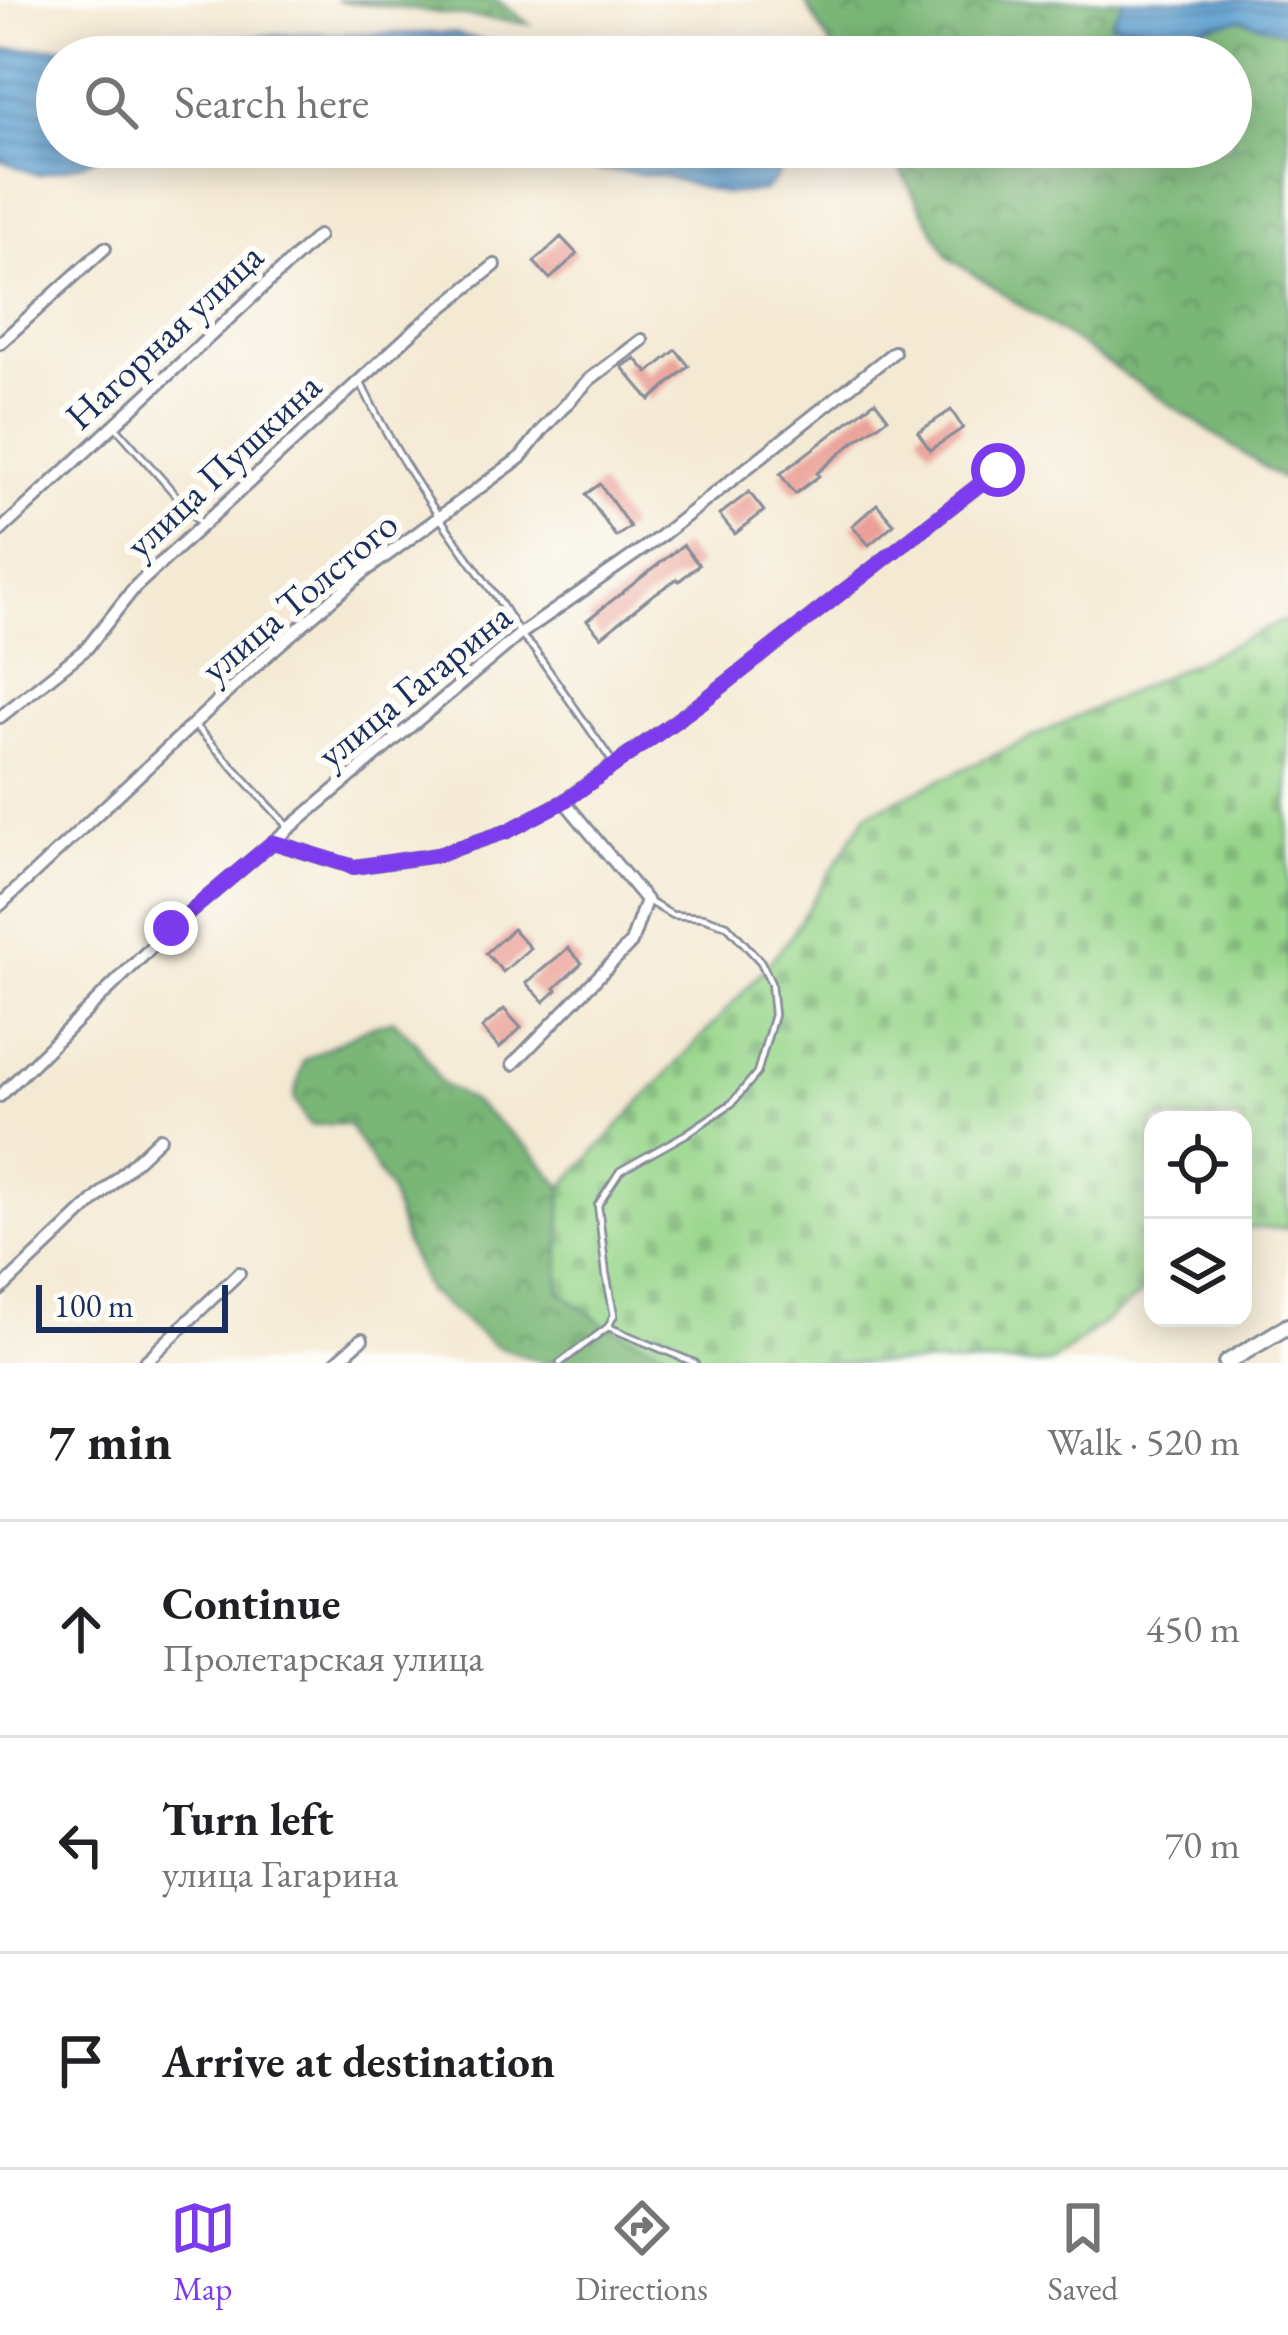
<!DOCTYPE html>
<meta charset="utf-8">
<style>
body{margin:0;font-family:"EB Garamond",serif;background:#f6f6f6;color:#202124}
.controls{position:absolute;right:36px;bottom:36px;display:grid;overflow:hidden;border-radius:24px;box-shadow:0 6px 30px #0003}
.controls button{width:108px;height:108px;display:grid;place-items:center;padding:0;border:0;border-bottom:3px solid #e0e0e0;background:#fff;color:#202124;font:60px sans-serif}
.scale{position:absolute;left:36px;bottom:30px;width:192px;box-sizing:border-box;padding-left:12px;border:6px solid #1b2f5e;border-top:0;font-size:33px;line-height:42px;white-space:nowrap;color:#1b2f5e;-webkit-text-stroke:9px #fdfcf7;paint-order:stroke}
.stop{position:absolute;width:36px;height:36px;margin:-27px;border:9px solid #7c3aed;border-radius:50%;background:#fff}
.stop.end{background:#7c3aed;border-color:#fff;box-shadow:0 3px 12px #0008}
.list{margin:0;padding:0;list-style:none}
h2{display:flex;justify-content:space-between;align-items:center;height:156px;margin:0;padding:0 48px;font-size:51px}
h2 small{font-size:39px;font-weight:400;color:#757577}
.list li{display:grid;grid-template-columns:78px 1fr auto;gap:36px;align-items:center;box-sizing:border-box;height:216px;padding:0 48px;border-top:3px solid #e0e0e0}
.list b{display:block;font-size:45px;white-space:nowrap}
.list p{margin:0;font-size:39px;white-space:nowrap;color:#757577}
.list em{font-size:39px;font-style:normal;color:#757577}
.icon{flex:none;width:66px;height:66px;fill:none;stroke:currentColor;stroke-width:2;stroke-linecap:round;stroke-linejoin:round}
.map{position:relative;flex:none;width:1288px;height:1363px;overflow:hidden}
.search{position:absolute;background:#fff;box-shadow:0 6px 30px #0003;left:36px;right:36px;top:36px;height:132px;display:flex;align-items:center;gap:30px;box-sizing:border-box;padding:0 42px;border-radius:66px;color:#757577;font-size:45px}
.sheet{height:804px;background:#fff}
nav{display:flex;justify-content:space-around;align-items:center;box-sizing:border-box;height:168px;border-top:3px solid #e0e0e0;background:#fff;font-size:33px;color:#757577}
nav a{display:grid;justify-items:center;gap:6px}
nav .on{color:#7c3aed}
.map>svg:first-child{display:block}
.forest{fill:url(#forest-crowns);stroke:#4a736a;stroke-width:3}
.cemetery{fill:url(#cemetery-stones);stroke:#5a8274;stroke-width:3}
.water{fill:url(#water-rules);stroke:#3d6898;stroke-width:3}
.building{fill:#eaa098}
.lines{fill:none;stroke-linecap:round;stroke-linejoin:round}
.lane-casing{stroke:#888c98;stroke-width:10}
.street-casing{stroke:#888c98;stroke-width:16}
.secondary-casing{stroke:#888c98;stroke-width:20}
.lane{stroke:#fff;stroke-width:4.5}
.street{stroke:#fff;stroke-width:10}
.secondary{stroke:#fff;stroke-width:14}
.route{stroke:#7c3aed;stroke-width:15}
.labels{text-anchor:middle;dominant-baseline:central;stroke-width:12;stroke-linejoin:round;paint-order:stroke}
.street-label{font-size:39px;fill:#1b2f5e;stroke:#fdfcf7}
</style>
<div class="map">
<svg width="1288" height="1363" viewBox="0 0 1288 1363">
<defs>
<pattern id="forest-crowns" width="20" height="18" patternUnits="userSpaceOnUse" patternTransform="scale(3)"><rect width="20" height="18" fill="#7ab777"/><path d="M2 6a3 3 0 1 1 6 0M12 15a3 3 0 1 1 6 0" fill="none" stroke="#639565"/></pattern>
<pattern id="cemetery-stones" width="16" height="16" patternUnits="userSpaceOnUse" patternTransform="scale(3)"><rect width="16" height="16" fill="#98d68b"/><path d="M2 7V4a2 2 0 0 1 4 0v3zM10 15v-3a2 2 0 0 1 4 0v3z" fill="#82b87a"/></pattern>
<pattern id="water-rules" width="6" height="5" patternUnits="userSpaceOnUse" patternTransform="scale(3)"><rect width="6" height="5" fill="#5fa0d2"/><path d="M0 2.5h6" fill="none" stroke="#4e83ae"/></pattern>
</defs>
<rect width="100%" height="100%" fill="#fdfcf7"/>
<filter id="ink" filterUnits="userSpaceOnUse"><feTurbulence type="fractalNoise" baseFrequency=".00833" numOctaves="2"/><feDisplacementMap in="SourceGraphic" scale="24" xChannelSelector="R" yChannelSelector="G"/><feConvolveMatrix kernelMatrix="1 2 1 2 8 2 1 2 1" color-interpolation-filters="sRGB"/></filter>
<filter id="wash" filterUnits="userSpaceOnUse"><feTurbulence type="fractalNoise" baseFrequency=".004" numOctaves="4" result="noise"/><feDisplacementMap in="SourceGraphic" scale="48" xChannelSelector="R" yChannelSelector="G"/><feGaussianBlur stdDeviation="2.7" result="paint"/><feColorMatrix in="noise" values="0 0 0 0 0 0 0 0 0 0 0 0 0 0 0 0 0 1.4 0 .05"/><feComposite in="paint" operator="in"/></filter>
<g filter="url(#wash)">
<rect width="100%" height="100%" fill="#f4e9d3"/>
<path class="forest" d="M335,0H497L529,24Z
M804,0H1124L1121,9L1113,18L1122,26H1137L1169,34L1241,19L1288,33V483L949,258L887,147H1231V57H837Z
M394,1020L419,1046L441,1083L473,1102L530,1149L562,1187L559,1291L695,1363H545L495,1346L428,1292L405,1242L390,1191L348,1124L309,1125L294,1097L304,1060L364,1029Z"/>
<path class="cemetery" d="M1283,621L1288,624V1228H1243V1120H1153V1285L1051,1363H695L608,1327L559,1291L562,1187L758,976L788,940L867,814Z"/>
<path class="water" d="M1124,0H1288V33L1241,19L1169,34L1137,26L1110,24Z
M453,33L549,57H57V147H120L82,164L38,175L0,160V50L303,34Z
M536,147H765L772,150L780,173L764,191L725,194L663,176L593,169Z"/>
<g id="blocks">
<path class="building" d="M561,237L577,254L550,279L534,262Z
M676,350L689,366L650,400L622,367L635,358L648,373Z
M875,401L888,418L855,441L817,473L819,476L795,494L780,474Z
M951,410L963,428L930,450L918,432Z
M600,484L630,527L616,537L586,494Z
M749,492L764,511L735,534L719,515Z
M877,504L894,524L869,545L852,526Z
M683,545L699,565L679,581L677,579L650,597L601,637L587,620Z
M513,929L530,948L503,972L486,953Z
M568,948L582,963L555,988L557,990L544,1002L526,983Z
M504,1009L521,1028L499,1048L482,1028Z"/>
</g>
</g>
<g filter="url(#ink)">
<use href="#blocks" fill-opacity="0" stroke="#888c98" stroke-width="3"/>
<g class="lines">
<defs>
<path id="lane" d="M360,381C396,458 445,527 495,595C509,614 516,633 533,648L614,764
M115,426L203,526
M195,726L289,827
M608,1327L695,1363
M560,1363L608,1327L614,1315L606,1274L598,1205L620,1171L686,1134L732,1103L757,1073L774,1015L771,983L761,962L727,925L703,917L672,915L646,900"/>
<path id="street" d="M0,343L105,248
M0,531L318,236
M0,717L87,648L135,587L418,327L495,265
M273,842L354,867L437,855L508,831L564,801L702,702L998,470
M0,905L265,657L364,572L520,458L544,428L590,379L642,340
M513,1064L631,943L646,900L564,801
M0,1096L171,928L519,635L657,539L894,352
M0,1290L160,1138
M144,1363L239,1273
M335,1363L362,1339"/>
<path id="secondary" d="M1226,1363L1288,1326"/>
</defs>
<use href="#lane" class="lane-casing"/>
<use href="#street" class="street-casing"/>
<use href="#secondary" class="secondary-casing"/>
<use href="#lane" class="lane"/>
<use href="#street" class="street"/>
<use href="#secondary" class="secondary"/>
</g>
</g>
<g class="lines" filter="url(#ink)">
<path class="route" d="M171,928L273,842L354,867L437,855L508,831L565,801L702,702L998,470"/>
</g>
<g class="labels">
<g class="street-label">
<text transform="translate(164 336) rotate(-43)">Нагорная улица</text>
<text transform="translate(223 465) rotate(-43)">улица Пушкина</text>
<text transform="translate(299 596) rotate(-40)">улица Толстого</text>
<text transform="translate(414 685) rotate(-39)">улица Гагарина</text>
</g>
</g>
</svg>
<div class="controls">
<button><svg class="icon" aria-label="locate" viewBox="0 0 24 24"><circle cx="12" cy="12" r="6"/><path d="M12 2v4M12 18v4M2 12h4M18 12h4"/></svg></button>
<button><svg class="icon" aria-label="layers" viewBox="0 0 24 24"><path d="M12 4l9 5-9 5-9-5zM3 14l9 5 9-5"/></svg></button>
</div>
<div class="scale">100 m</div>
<div class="stop" style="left:998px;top:470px"></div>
<div class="stop end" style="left:171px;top:928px"></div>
<div class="search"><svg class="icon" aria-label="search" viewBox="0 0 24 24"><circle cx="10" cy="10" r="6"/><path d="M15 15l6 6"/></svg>Search here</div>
</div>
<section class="sheet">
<h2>7 min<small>Walk · 520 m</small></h2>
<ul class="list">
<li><svg class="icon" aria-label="ahead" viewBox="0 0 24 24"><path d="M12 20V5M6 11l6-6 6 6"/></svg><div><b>Continue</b><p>Пролетарская улица</p></div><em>450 m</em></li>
<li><svg class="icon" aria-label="left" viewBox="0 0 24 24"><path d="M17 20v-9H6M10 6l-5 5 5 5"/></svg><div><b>Turn left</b><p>улица Гагарина</p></div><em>70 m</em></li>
<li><svg class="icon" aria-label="arrive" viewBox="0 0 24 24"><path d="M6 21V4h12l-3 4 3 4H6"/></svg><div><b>Arrive at destination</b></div></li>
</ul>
</section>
<nav>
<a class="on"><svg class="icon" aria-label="map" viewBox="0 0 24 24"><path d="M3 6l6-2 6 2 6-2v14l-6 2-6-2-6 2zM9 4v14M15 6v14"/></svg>Map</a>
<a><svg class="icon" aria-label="directions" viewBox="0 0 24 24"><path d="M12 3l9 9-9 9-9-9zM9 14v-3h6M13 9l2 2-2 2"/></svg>Directions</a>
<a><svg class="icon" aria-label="saved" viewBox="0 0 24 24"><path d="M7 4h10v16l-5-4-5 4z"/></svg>Saved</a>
</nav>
